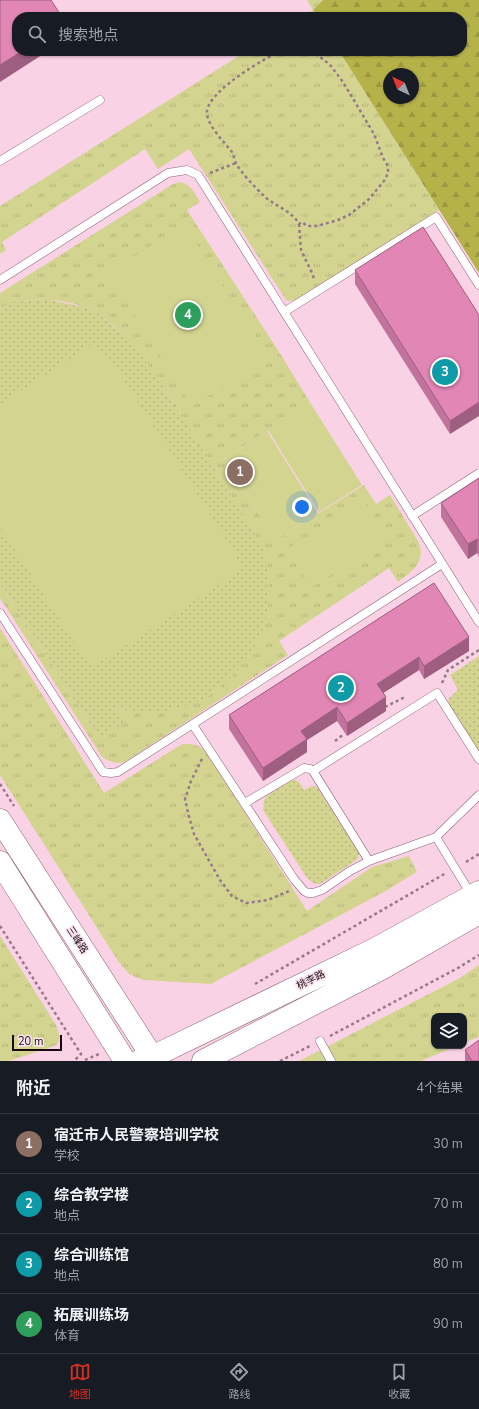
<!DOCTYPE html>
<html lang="zh">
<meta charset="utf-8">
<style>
body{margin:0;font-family:"Nunito Sans","Noto Sans SC",sans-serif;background:#242831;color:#f1f3f6}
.controls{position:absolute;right:12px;bottom:12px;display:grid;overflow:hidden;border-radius:8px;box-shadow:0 1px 3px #0004}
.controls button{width:36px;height:36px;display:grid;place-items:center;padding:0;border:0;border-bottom:1px solid #363941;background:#171b24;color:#f1f3f6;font:20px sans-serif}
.compass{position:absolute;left:383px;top:68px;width:36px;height:36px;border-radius:50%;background:#171b24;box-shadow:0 1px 3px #0004;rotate:317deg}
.scale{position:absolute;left:12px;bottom:10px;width:50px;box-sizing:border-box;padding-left:4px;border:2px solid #190912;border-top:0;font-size:11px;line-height:14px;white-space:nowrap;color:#190912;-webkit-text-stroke:3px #fae5ef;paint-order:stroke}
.you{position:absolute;left:302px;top:507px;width:14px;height:14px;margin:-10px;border:3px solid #fff;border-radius:50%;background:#1a73e8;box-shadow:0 0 0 6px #1a73e833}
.badge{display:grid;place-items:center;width:26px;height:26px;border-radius:50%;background:#d93025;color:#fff;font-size:13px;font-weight:700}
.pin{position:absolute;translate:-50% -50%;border:2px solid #fff;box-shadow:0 1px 4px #0006}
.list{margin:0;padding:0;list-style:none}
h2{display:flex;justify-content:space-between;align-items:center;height:52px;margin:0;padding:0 16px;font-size:17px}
h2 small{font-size:13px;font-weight:400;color:#9ea1a6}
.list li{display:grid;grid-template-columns:26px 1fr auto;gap:12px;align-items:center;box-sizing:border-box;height:60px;padding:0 16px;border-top:1px solid #363941}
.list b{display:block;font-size:15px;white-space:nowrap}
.list p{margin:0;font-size:13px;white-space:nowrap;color:#9ea1a6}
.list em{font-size:13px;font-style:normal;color:#9ea1a6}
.icon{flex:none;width:22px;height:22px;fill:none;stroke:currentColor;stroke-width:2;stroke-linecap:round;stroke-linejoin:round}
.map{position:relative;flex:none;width:479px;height:1061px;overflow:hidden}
.search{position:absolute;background:#171b24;box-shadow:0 1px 3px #0004;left:12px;right:12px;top:12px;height:44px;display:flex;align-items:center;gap:10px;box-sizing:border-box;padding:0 14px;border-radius:16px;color:#9ea1a6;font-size:15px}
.sheet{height:292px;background:#171b24}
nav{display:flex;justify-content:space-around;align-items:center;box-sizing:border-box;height:56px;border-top:1px solid #363941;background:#171b24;font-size:11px;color:#9ea1a6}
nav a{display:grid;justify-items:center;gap:2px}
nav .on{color:#d93025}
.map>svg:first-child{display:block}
.grass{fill:url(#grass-tufts)}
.forest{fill:url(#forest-firs);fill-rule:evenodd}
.park{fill:url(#park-dots)}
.pitch{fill:#d4d491}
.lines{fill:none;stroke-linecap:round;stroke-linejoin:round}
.lane-casing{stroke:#8b6076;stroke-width:9}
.secondary-casing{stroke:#8b6076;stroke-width:23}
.path{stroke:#967987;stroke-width:2.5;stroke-dasharray:3 3;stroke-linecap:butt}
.lane{stroke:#fff;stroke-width:8}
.secondary{stroke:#fff;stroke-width:22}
.wall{fill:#c2739d}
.shaded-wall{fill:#9e5e7f}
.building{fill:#e286b6;stroke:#9e5e7f}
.labels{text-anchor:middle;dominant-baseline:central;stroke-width:3.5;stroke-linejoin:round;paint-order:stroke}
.street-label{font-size:10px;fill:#190912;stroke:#fae5ef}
</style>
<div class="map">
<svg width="479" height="1061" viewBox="0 0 479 1061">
<defs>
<pattern id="grass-tufts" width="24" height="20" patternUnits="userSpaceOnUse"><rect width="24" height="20" fill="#d4d491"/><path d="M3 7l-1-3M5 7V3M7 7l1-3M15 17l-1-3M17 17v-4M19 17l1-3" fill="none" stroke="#b5b57c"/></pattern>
<pattern id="forest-firs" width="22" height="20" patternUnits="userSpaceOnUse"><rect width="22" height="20" fill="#b5b24a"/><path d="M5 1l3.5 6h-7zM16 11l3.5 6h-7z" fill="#9b9840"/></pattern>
<pattern id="park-dots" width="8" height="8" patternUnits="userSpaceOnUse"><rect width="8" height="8" fill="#d4d491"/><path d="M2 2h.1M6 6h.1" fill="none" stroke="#b5b57c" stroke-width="1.8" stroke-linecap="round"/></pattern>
</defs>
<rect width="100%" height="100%" fill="#fad2e5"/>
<path class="grass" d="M307,0H323L313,10L318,17H302L313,10Z
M247,51H339L439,210L296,300L290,301L286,300L189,149L158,169L145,149L2,242L6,250L0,254V206Z
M181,182C191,185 195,193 200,202L187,210L281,355L311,404L224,458L275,540L364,485L376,504L390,495L418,541C427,561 413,571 398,582L389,568L279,641L288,655L125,762C115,764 110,762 102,757L0,598V583L99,738L114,709L145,711L262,546C238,508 215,471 191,433C168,394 146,354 111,324C106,320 102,315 97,313C67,297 31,296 0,307V293L173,184Z
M0,628L104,793L182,744C191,744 197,744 205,750L307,911L372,867L409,856L417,872L382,893L211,984L143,980L129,974L118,961L0,775Z
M0,936L56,1025L60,1037L57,1045L9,1061H0Z
M479,965V1037L464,1043V1016H434V1046H457L421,1061H299L460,978Z"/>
<path class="forest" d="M323,0H479V273L339,51H462V17H318L313,10ZM389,74H413V98H389Z"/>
<path class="park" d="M45,299L84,307L98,313L133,344L154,372L262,546C267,563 270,582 269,600C266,635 248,664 221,686C216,689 212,694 207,697C195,704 180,708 166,711C153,714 129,710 115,709L124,723L99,738L0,583V307L14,302Z
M479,656V753L448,703L449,698L458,690L450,675Z
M292,780H295L299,782L304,790L312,786L317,787L359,853L358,858L355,861L320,884H315L307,878L263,810L264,800L267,796Z"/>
<path class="pitch" d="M184,224L269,357L192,406L108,273Z
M93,344L110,358L235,553L241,570L96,665L81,653L0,527V404Z
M311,404L362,485L319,512L268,430Z
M267,431L318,513L275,540L224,458Z
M364,500L388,538L312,587L287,549Z"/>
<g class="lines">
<defs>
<path id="lane" d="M0,161L100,100
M0,280L168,173L187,170L198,175L479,622
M284,312L436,217L479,285
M412,516L479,473
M0,613L103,772L111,773L118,772L442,564
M193,725L294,879L304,891L308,893H313L322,890L350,871L369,861L436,837L479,795
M313,771L437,693L479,759
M245,803L304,768L310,769L313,771L369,861
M436,837L472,896
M320,1041L331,1061"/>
<path id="secondary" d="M0,820L155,1061
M0,862L125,1061
M139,1061L152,1057L375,949L479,892
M203,1061L383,968L479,913"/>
</defs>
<use href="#lane" class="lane-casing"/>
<use href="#secondary" class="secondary-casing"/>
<path class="path" d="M281,51C263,59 210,90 207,111C205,123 225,143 232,152C234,156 234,160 236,163C241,173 256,188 264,196C275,206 292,211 299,224L302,222L307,226H317L338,220L349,215L369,199L384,181L388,173V166L383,158L374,134L343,82L331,66L323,59L310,51
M210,173L236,163
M299,224L301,250L313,275L314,281
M442,683L448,670L479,650
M385,707L405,697
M335,741L344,734
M202,759L191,781L185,799L188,813L194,834L220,880L232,896L246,903L268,900L289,891
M0,784L14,806
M466,862L479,854
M0,926L81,1054L74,1061
M255,984L446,873
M330,1036L458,968L479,955
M85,1060L99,1054
M280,1061L310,1046"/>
<use href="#lane" class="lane"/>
<use href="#secondary" class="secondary"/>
</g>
<path class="wall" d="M355,270L479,315L450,434L355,284Z
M479,478V557L477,553L468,559L441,517V503Z
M434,583L469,651L424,679L419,670L383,693L386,711L347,736L337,721L307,740V752L263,781L229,729V715Z
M465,1050L479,1061H465Z"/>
<path class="shaded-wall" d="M22,51H48L0,82V65Z
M479,402V416L450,434V421Z
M477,539V553L468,559V544Z
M469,637V651L424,679V666Z
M419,657V670L377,697V684Z
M386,697V711L347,736V723Z
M337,707V721L307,740V752L263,781V768L301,731Z"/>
<path class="building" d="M0,0H51L62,17H17V51H22L0,65Z
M423,227L479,315V402L450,421L355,270Z
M479,478V542L477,539L468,544L441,503Z
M434,583L469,637L424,666L419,657L377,684L386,697L347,723L337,707L301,731L307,739L263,768L229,715Z
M479,1040V1061H472L465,1050Z"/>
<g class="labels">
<g class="street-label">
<text transform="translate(77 940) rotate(57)">三峰路</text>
<text transform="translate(311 980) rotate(-26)">桃李路</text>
</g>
</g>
</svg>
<div class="controls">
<button><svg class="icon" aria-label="layers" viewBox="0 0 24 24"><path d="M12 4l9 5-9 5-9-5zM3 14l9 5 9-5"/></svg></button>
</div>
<svg class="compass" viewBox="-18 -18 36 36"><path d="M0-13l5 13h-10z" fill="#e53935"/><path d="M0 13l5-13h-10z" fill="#9ea1a6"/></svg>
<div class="scale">20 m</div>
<div class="you"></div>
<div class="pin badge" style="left:240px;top:472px;background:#8d6e63">1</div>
<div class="pin badge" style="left:341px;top:688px;background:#0f9aa8">2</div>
<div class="pin badge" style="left:445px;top:372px;background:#0f9aa8">3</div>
<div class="pin badge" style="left:188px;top:315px;background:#2e9e5b">4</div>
<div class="search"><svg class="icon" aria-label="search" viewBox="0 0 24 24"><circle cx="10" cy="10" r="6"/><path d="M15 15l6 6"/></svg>搜索地点</div>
</div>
<section class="sheet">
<h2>附近<small>4个结果</small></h2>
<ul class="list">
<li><span class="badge" style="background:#8d6e63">1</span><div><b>宿迁市人民警察培训学校</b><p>学校</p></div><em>30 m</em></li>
<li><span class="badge" style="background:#0f9aa8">2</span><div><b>综合教学楼</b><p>地点</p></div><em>70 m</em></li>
<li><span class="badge" style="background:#0f9aa8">3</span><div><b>综合训练馆</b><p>地点</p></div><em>80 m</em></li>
<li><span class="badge" style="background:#2e9e5b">4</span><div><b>拓展训练场</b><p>体育</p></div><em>90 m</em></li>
</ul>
</section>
<nav>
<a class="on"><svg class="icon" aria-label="map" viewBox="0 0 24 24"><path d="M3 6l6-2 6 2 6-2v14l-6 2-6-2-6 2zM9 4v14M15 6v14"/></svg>地图</a>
<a><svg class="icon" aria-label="directions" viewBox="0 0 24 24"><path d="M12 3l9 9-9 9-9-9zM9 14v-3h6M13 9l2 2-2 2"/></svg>路线</a>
<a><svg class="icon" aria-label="saved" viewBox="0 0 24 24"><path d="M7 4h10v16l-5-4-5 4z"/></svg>收藏</a>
</nav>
